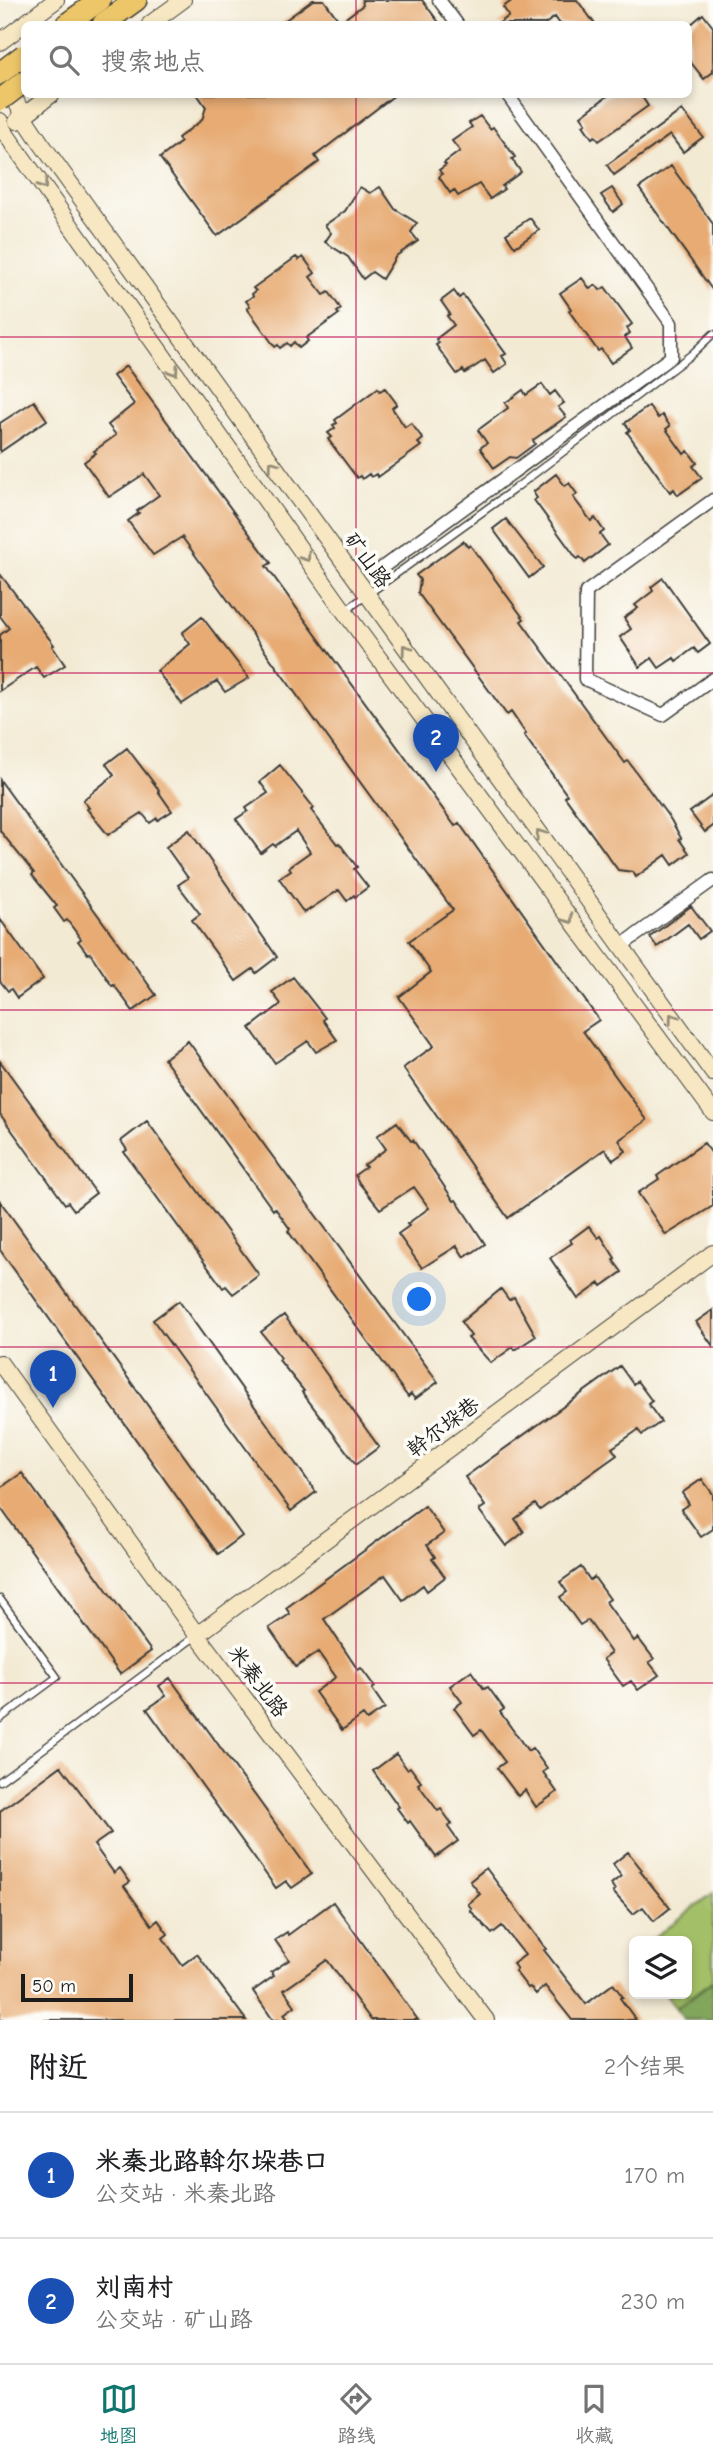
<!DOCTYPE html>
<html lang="zh">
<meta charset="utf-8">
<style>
body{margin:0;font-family:"Comic Neue","LXGW WenKai TC",sans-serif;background:#f6f6f6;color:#202124}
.controls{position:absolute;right:21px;bottom:21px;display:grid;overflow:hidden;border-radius:10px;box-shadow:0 4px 10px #0003}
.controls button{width:63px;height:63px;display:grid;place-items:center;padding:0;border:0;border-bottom:2px solid #e0e0e0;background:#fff;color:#202124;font:35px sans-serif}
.scale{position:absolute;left:21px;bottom:18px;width:112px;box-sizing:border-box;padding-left:7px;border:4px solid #1c1c1c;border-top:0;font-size:19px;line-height:24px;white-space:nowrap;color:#1c1c1c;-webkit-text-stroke:5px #fdfcf7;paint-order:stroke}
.you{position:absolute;left:420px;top:1300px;width:24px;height:24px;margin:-18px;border:5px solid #fff;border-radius:50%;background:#1a73e8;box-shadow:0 0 0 10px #1a73e833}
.badge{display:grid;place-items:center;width:46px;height:46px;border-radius:50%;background:#0f766e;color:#fff;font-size:23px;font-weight:700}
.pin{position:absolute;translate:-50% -58px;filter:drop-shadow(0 2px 4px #0008)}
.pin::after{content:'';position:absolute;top:37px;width:24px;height:21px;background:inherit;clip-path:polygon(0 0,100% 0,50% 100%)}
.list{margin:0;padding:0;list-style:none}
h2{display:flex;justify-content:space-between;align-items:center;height:91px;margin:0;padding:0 28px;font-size:30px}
h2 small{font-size:23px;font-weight:400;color:#757577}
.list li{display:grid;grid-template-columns:46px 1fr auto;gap:21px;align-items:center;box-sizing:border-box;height:126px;padding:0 28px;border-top:2px solid #e0e0e0}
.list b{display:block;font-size:26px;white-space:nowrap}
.list p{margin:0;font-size:23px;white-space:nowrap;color:#757577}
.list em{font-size:23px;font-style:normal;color:#757577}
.icon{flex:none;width:38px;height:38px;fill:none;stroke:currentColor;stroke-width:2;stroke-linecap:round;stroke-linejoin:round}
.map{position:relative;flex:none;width:713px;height:2020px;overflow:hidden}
.search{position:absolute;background:#fff;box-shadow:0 4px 10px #0003;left:21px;right:21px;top:21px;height:77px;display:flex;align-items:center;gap:18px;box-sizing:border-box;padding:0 24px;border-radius:10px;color:#757577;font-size:26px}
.sheet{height:343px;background:#fff}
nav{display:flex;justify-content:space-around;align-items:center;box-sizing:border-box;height:98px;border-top:2px solid #e0e0e0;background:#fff;font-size:19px;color:#757577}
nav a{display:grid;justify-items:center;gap:4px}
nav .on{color:#0f766e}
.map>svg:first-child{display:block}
.green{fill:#a3c067;stroke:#606e42;stroke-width:2}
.forest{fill:#82a65c;stroke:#4f613c;stroke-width:2}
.building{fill:#e7ab73}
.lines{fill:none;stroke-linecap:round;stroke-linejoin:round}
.lane-casing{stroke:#3c3b38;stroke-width:9}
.street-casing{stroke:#3c3b38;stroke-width:15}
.secondary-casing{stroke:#3c3b38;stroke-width:18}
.highway-casing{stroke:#3c3b38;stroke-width:24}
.lane{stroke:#fff;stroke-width:6}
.street{stroke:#fff;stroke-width:12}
.secondary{stroke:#f7e8c3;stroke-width:16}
.highway{stroke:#ecc669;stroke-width:21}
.highway-bridge-casing{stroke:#3c3b38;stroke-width:24;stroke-linecap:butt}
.highway-bridge{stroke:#ecc669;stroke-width:21}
.oneway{stroke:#948c78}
.grid{fill:none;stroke:#c2185b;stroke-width:2;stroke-opacity:0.55}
.labels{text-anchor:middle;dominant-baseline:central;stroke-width:7;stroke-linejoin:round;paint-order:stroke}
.street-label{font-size:21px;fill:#1c1c1c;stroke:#fdfcf7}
</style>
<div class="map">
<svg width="713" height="2020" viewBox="0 0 713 2020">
<rect width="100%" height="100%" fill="#fdfcf7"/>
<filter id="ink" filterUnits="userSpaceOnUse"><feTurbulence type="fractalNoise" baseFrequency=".0143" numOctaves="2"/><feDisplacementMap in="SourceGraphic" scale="14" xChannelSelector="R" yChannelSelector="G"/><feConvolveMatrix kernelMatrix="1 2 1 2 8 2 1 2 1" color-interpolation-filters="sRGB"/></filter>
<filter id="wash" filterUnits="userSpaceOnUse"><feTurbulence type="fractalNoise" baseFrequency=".00686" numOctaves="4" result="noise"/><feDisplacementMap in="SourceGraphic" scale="28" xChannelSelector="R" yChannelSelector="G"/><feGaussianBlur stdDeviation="1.57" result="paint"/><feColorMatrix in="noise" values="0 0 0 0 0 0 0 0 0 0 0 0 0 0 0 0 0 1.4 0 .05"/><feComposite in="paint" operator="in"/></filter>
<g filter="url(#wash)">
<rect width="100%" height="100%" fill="#f3ead4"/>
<path class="green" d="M713,1893V1981L676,2008L665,1994H687V1941H650Z"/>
<path class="forest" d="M713,1981V2020H684L676,2008Z"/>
<g id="blocks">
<path class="building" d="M313,0H324L340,22L363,5L362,0H422L440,24H280Z
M513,0H577L595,24H560L555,17L545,24H498L509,16L503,7Z
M703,14L713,27V72L704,79L689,60V26Z
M197,94H396L315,156L319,162L217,236L160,158L181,142L178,138L202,120L206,107Z
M610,94H640L648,106L599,141L595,136L592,138L583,125L586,123L581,116Z
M682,110L703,137L683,152L670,135L614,175L607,165Z
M480,116L490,129L493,127L515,157L512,159L521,172L502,186L504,189L490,199L479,184L458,196L454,190L450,193L439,177L442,174L439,170L446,165L444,163L460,151L452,141L472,127L469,123Z
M671,166L713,224V291L639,188Z
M360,187L370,193L380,187L395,209L417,223L411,232L418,241L396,256L382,279L372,272L363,279L348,257L325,242L331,233L325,225L345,211Z
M612,188L623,204L613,212L601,195Z
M530,218L539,230L515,247L506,234Z
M296,257L299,260L303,257L315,273L310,277L324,295L329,292L341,309L337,312L339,314L306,338L308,341L299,348L294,342L290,346L287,343L280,348L278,345L275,347L247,308L250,306L246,301L253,296L252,294L256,291L253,288Z
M582,278L590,289L596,285L600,290L605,287L632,324L627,328L630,333L625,337L632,348L611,363L601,349L598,351L569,311L571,309L560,293Z
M454,291L459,298L463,295L506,354L502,356L507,364L494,373L485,360L465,373L463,370L457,374L436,345L439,343L436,339L454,325L447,316L450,314L441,301Z
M126,366L271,563L266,566L455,826L459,823L599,1020L583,1031L647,1120L619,1140L626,1151L613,1160L605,1149L508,1218L403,1068L434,1046L399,997L431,972L409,941L453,910L182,537L153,555L128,521L139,513L137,511L159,495L144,474L109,497L84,462L96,453L94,451L116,435L108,425L134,404L113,376Z
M542,384L550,395L555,391L564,403L558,407L566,417L533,440L535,444L516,458L510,457L494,468L480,448L487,443L478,430L508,408L505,403L523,390L526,395Z
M378,388L380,391L385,388L397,404L392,408L405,427L411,423L423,439L418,443L421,446L378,477L376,474L371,477L369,474L362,479L360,476L357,478L328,439L332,437L328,433L335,428L333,425L337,423L335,420Z
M34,401L47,420L0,452V423Z
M649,406L658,418L662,415L670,426L666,429L684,454L688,451L697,463L693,466L702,478L678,495L674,489L670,492L627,432L630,430L625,423Z
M556,474L565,486L569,483L577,494L573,497L591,521L595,518L604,531L600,534L608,545L585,563L580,557L577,559L534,500L537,498L533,492Z
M506,519L543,567L529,578L493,529Z
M463,541L468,547L470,545L524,619L521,621L625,763L628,761L671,820L681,838L679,839L689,853L673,865L666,855L636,877L633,872L618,870L565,797L567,795L524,735L526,734L511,712L507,715L418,593L420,580L416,575Z
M0,574L54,645L52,646L65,665L44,678L36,667L0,691V635L9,628L0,616Z
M663,578L710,644L698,653L694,648L676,661L674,658L659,668L652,658L640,667L620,637L631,629L624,618L638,608L635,605L653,591L651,587Z
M202,617L249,678L225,692L217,681L182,704L157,671L190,644L182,633Z
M127,748L159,790L158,791L172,811L158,820L157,818L150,823L142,813L108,835L87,809L89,808L83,800L114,775L106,764Z
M280,765L314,808L311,810L337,844L339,843L357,867L354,869L368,887L355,897L354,895L347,901L339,890L304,913L279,878L291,870L289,867L310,852L296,831L275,846L273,844L261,853L236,819L248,811L246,808L268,793L260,782Z
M0,780L156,995L133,1011L114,985L112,986L90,953L88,954L78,941L81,939L67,920L64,922L54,908L57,906L32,875L34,873L0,831Z
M713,795V826L705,832L690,812Z
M189,830L277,957L256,973L253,969L236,981L192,920L200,914L178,885L188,878L166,847Z
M691,906L710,931L699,939L688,924L657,947L650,937Z
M0,919L43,979L17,998L11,989L8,991L0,981Z
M293,977L325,1018L323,1020L337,1040L316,1052L308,1041L275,1063L250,1028L281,1004L272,992Z
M188,1041L438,1382L415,1399L411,1394L408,1397L288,1231L290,1229L275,1208L273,1210L164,1059Z
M0,1061L96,1193L74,1210L68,1202L65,1204L0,1114Z
M147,1121L259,1275L233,1294L226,1286L223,1288L124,1152L127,1150L121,1141Z
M397,1122L411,1141L413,1140L454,1201L456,1200L485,1244L472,1253L471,1252L464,1257L457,1246L422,1268L398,1234L409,1226L407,1224L429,1208L414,1187L380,1209L359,1183L355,1175L366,1167L364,1165L386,1149L377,1136Z
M704,1143L713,1155V1206L666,1235L638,1193L659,1179L657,1176Z
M0,1201L242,1536L218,1554L0,1250Z
M589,1226L598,1238L601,1236L615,1258L613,1260L622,1272L602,1286L600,1283L578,1299L550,1258L572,1243L570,1240Z
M501,1289L509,1300L514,1297L536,1336L515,1350L513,1347L491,1363L468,1338L471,1336L461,1322Z
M179,1301L316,1492L291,1511L153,1320Z
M713,1310V1346L696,1322Z
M284,1315L379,1447L356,1464L302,1392L304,1391L279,1360L281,1358L261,1332Z
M620,1366L633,1384L637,1381L652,1401L648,1404L661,1422L642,1435L638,1430L612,1448L617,1455L540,1510L535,1504L515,1519L524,1532L506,1546L479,1510L485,1506L465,1477Z
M22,1473L151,1651L120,1674L0,1507V1488Z
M702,1479L713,1494V1529L701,1537L681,1509L689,1504L682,1493Z
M425,1506L444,1533L427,1545L435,1557L432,1559L445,1577L427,1591L423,1585L403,1600L385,1575L324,1619L358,1670L361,1668L375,1687L372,1689L385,1708L367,1720L363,1715L342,1730L315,1692L336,1677L318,1652L296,1667L269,1628L290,1614L286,1608Z
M581,1567L590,1580L594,1577L610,1599L606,1602L634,1641L638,1638L654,1659L649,1662L659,1675L638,1690L631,1681L623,1686L603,1659L611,1653L588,1620L580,1625L560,1597L567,1592L560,1582Z
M471,1671L484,1689L488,1687L504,1709L500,1712L528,1751L532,1748L547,1769L543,1772L557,1792L536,1807L525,1790L518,1796L497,1768L505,1762L481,1730L474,1735L454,1708L462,1702L450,1686Z
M170,1678L312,1874L292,1888L286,1881L276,1888L147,1709L166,1696L159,1686Z
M396,1754L407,1769L410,1767L421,1782L418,1784L438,1811L441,1809L452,1824L448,1827L458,1841L436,1857L410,1821L408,1823L397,1808L399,1807L373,1771Z
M61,1766L111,1833L94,1845L114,1873L120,1868L130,1882L124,1886L152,1925L158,1920L168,1934L163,1938L182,1965L197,1954L246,2020H0V1811Z
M628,1852L642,1870L640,1871L670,1908L654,1921L643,1907L633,1914L613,1892L615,1890L611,1884L621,1876L613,1864Z
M486,1868L546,1949L544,1950L586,2004L613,1984L623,1997L620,1998L636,2020H572L545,1986L536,1994L530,1987L528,1988L515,1971L517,1969L513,1964L525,1955L502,1926L492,1934L470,1910L472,1909L468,1904L480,1894L470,1881Z
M333,1902L418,2020H371L327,1960L284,1990L295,2006L284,2014L288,2020H273L253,1991L274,1976L271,1972L289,1960L275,1940L287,1932L288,1935Z"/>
</g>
</g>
<g filter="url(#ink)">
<use href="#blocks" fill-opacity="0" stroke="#3c3b38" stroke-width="2"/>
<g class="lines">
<defs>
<path id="lane" d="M346,610L513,490L692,354L713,334
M0,1599L57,1677L0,1719
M0,1781L196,1636"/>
<path id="street" d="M439,0L457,24
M713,500L586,592L585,679L663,715L713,679
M383,567L671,357V323L507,94
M621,946L713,880"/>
<path id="secondary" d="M150,24L183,0
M0,42L56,0
M8,84L23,116L41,143L713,1073
M0,121L3,130L344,611L713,1112
M17,121L52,94
M0,1363L197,1635L486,2020
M197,1635L713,1253"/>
<path id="highway" d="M67,24L100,0
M103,24L136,0"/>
</defs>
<use href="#lane" class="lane-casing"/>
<use href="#street" class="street-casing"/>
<use href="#secondary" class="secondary-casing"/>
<use href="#highway" class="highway-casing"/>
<use href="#lane" class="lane"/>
<use href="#street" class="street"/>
<use href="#secondary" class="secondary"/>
<use href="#highway" class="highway"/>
<defs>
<path id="highway-bridge" d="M0,73L24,55
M0,100L24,82"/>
</defs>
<use href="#highway-bridge" class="highway-bridge-casing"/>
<use href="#highway-bridge" class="highway-bridge"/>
</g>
<defs><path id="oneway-chevron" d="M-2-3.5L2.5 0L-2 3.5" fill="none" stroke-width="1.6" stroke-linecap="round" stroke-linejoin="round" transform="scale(1.75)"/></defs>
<g class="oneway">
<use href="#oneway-chevron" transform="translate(43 185) rotate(55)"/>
<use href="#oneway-chevron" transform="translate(174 371) rotate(55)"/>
<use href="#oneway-chevron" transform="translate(273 465) rotate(-126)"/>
<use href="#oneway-chevron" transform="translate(306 557) rotate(55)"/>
<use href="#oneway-chevron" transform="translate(406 649) rotate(-126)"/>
<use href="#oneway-chevron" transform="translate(540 834) rotate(-126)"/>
<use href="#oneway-chevron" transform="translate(569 919) rotate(54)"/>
<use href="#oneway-chevron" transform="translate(673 1018) rotate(-126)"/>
</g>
</g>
<path class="grid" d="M356,0V24M356,94V2020M0,337H713M0,673H713M0,1010H713M0,1347H713M0,1683H713"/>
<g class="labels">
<g class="street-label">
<text transform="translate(368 560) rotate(54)">矿山路</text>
<text transform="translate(443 1427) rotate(-37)">幹尔垛巷</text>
<text transform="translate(258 1681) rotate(53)">米秦北路</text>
</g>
</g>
</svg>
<div class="controls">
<button><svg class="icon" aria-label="layers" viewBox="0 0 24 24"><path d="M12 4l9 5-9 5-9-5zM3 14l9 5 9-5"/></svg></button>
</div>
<div class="scale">50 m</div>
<div class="you"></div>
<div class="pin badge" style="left:53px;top:1408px;background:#1a4fb4">1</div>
<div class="pin badge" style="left:436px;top:772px;background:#1a4fb4">2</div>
<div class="search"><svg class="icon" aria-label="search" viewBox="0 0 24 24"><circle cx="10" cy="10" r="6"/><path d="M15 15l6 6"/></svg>搜索地点</div>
</div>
<section class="sheet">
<h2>附近<small>2个结果</small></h2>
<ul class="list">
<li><span class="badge" style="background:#1a4fb4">1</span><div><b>米秦北路斡尔垛巷口</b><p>公交站 · 米秦北路</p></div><em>170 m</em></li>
<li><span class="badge" style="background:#1a4fb4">2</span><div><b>刘南村</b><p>公交站 · 矿山路</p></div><em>230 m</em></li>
</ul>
</section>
<nav>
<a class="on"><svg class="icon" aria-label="map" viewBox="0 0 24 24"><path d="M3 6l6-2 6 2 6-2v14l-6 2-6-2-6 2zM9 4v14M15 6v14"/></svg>地图</a>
<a><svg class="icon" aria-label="directions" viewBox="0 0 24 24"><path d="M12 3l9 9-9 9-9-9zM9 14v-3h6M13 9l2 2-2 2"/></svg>路线</a>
<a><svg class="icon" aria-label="saved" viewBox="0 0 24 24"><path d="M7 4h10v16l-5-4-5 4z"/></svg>收藏</a>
</nav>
